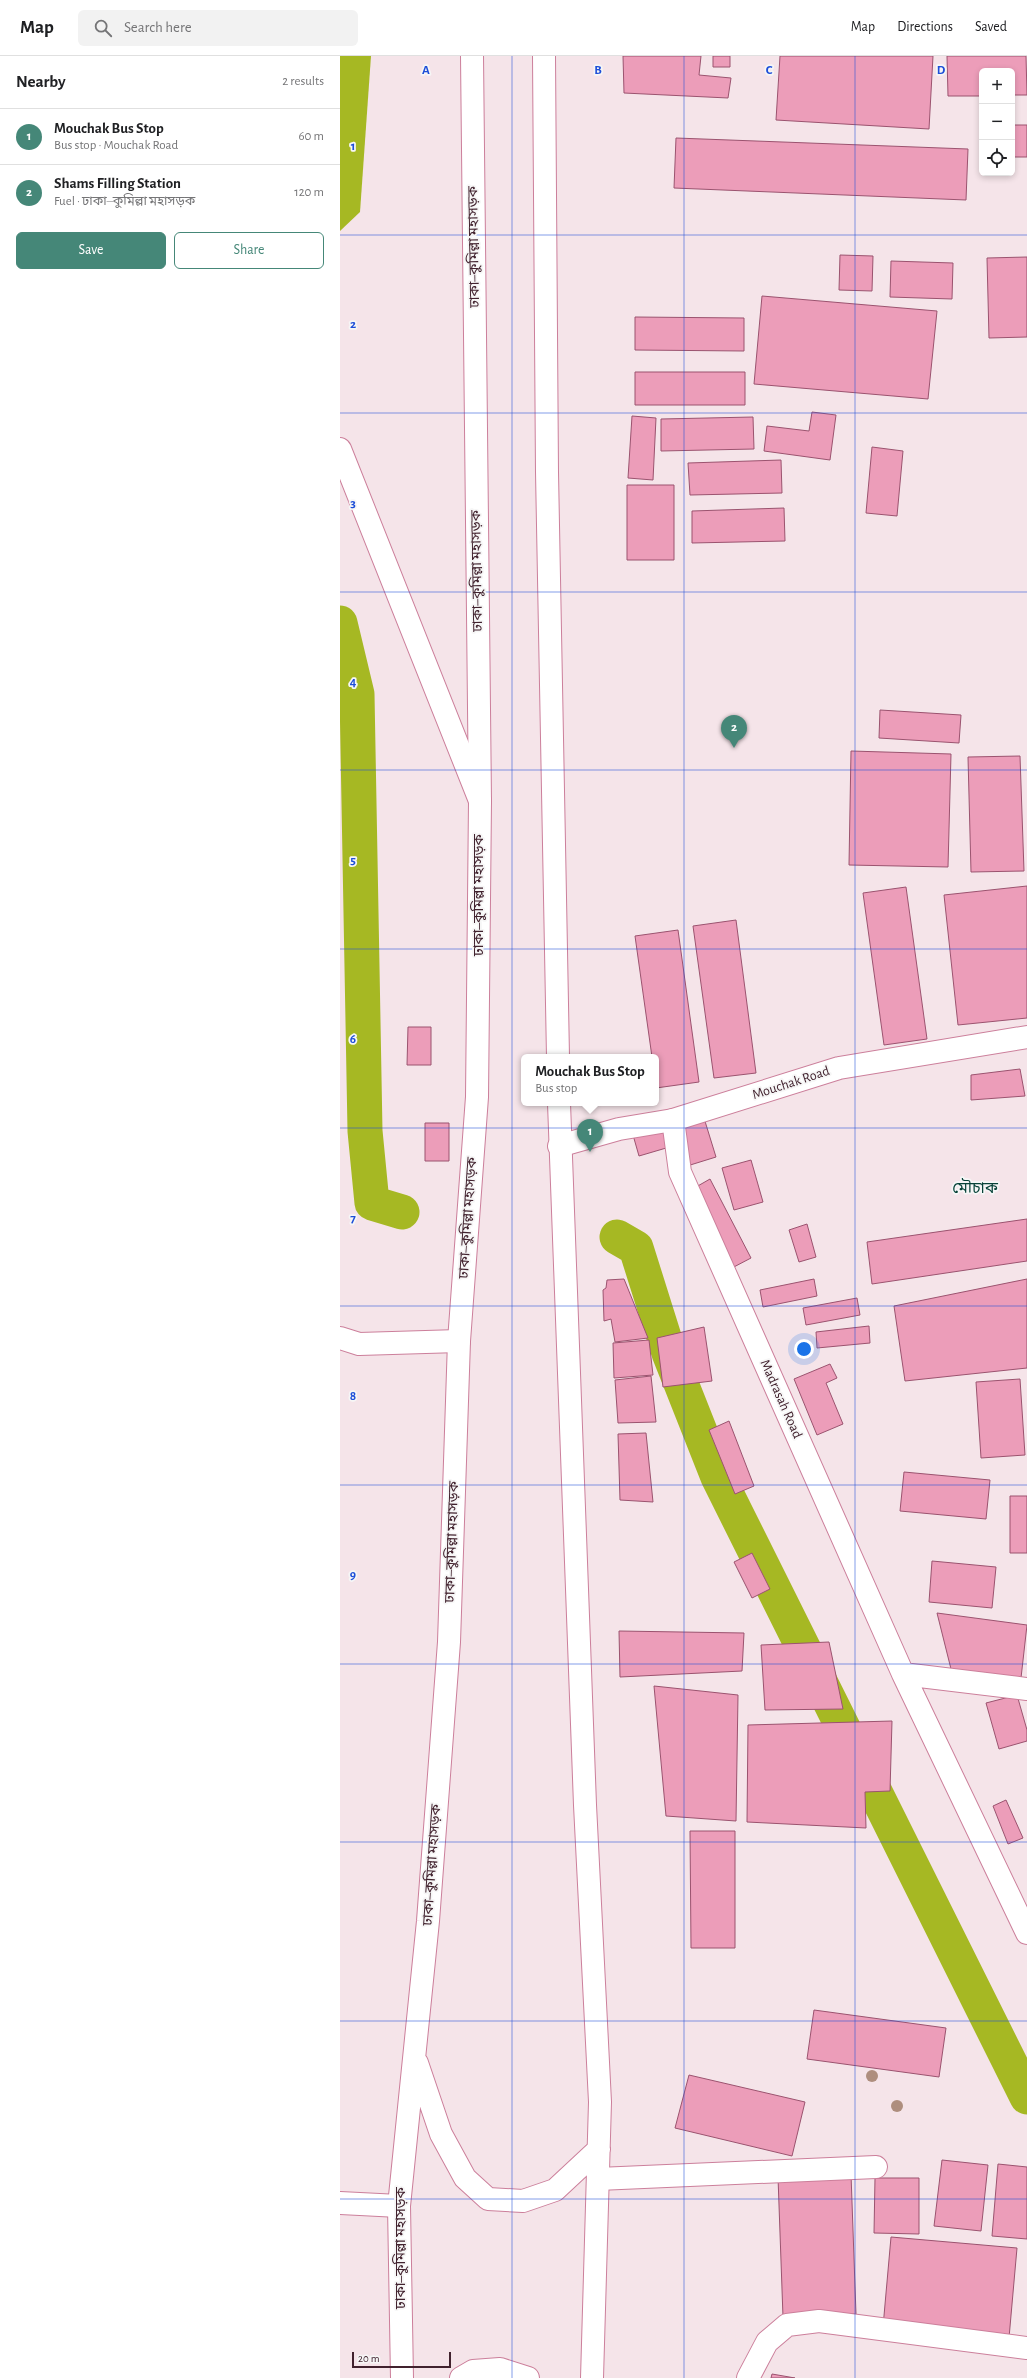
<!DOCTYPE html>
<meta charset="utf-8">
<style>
body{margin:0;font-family:"Alegreya Sans","Noto Sans Bengali",sans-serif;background:#f2f2f2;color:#202124}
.controls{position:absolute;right:12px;top:12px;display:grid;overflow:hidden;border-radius:6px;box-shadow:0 2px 6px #0003}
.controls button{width:36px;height:36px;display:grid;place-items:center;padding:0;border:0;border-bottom:1px solid #e0e0e0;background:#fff;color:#202124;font:20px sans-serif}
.scale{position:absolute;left:12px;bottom:10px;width:99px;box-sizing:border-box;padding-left:4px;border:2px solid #41222e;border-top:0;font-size:11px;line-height:14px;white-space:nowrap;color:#41222e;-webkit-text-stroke:3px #f6f6f6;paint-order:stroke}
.you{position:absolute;left:464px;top:1293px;width:14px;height:14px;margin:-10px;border:3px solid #fff;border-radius:50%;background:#1a73e8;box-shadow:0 0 0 6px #1a73e833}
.badge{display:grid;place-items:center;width:26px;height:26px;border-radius:50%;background:#458778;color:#fff;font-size:13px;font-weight:700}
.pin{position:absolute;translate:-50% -33px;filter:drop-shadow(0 1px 2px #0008)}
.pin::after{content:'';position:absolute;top:21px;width:14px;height:12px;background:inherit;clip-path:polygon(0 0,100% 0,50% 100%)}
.popup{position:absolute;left:181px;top:998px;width:138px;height:52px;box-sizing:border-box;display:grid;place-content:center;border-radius:6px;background:#fff;filter:drop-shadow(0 1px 3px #0005);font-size:13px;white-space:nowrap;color:#757577}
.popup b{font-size:15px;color:#202124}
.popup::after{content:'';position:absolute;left:50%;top:100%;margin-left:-8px;border:8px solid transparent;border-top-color:#fff}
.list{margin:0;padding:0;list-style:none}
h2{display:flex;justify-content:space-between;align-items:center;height:52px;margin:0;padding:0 16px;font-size:17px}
h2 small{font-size:13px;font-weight:400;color:#757577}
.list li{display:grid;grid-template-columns:26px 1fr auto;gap:12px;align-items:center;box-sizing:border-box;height:56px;padding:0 16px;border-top:1px solid #e0e0e0}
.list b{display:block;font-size:15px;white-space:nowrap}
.list p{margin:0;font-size:13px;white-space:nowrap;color:#757577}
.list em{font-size:13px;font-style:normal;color:#757577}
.actions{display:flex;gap:8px;padding:12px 16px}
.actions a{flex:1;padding:9px 0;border:1px solid #458778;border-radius:6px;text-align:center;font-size:14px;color:#458778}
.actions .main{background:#458778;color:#fff}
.icon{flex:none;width:22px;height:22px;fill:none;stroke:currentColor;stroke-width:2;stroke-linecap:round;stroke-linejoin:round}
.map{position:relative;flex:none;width:687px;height:2322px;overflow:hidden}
header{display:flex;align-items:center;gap:24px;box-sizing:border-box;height:56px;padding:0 20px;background:#fff;border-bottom:1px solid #e0e0e0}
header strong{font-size:19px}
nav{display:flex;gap:22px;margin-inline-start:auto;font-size:14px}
.search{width:280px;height:36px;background:#f2f2f2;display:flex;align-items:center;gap:10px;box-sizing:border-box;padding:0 14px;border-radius:6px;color:#757577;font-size:15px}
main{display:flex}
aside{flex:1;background:#fff}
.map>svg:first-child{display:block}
.water{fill:#a6b823}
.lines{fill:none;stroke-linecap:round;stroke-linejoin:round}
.canal{stroke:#a6b823;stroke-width:35}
.building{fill:#ec9db9;stroke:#9b536f}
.minor-casing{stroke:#cc7f9b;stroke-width:24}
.tertiary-casing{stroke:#cc7f9b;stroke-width:24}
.trunk-casing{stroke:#cc7f9b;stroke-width:24}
.minor{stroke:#fff;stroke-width:22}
.tertiary{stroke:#fff;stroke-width:22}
.trunk{stroke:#fff;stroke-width:22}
.tree{fill:#ae8e7e}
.grid{fill:none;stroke:#1d4ed8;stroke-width:1;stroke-opacity:0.55}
.labels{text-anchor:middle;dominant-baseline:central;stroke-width:3.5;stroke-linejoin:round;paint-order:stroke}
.street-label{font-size:14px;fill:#41222e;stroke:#f6f6f6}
.quarter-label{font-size:16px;fill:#074238;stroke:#f6f6f6}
.grid-label{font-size:13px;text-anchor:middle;font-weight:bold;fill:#1d4ed8;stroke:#f6f6f6;stroke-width:3.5;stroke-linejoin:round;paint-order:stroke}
</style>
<header>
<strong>Map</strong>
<div class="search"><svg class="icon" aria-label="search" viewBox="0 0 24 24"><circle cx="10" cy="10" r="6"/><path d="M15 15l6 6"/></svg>Search here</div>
<nav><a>Map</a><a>Directions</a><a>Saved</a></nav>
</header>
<main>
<aside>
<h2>Nearby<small>2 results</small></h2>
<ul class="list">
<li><span class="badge">1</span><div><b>Mouchak Bus Stop</b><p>Bus stop · Mouchak Road</p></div><em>60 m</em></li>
<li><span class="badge">2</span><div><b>Shams Filling Station</b><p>Fuel · ঢাকা–কুমিল্লা মহাসড়ক</p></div><em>120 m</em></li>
</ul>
<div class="actions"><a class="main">Save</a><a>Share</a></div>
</aside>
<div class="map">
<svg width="687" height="2322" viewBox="0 0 687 2322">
<rect width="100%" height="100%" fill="#f5e4e9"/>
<path class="water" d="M0,0H31L20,156L0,175Z"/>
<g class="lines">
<path class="canal" d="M0,567L17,638L25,1075L32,1147L62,1156
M277,1181L296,1192L329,1297L378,1421L687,2041"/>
</g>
<path class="building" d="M283,0H361L359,19L391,22L388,42L284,37Z
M373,0H390V11H373Z
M440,0H593L589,73L436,64Z
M607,0H686L687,39H672V15H642V40H608Z
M672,69H687V101H672Z
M336,82L628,93L626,144L334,132Z
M500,199L533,200L532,235L499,234Z
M687,201V281L649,282L647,202Z
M551,205L613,207L612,243L550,241Z
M422,240L597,255L588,343L414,328Z
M295,261L404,262V295L295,294Z
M295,316H405V349H295Z
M472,356L496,359L490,404L424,395L427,370L469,375Z
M292,360L316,362L313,424L288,422Z
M413,361L414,393L321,395V363Z
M532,391L563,395L557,460L526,457Z
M441,404L442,437L350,439L348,407Z
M287,429H334V504H287Z
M444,452L445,485L352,487V455Z
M540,654L621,659L619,687L539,682Z
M511,695L611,698L608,811L509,809Z
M680,700L684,815L631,816L628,701Z
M687,830V962L618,969L604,839Z
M566,831L587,983L544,989L523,837Z
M396,864L416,1017L374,1022L353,870Z
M338,874L359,1026L316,1032V1001H312L295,880Z
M68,971H91V1009H67Z
M680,1013L685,1040L631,1044V1019Z
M364,1062L376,1101L347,1110L335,1071Z
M85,1067H109V1105H85Z
M328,1069L333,1090L299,1100L293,1079Z
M411,1104L423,1146L394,1154L382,1112Z
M370,1123L411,1202L390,1213L349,1135Z
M687,1163V1205L532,1228L527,1186Z
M467,1168L476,1201L459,1206L449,1174Z
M284,1223L308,1282L275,1286L271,1263L264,1265L263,1234L266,1232L267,1224Z
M474,1223L477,1240L423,1251L420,1234Z
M687,1223V1312L565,1325L554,1250Z
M517,1242L520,1259L466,1269L463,1252Z
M529,1270L530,1287L477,1292L476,1276Z
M364,1271L372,1325L323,1331L317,1282Z
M309,1284L313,1319L274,1322L273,1287Z
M490,1308L497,1322L486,1327L503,1368L477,1379L454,1323Z
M311,1320L316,1366L278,1367L275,1324Z
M680,1323L685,1399L641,1402L636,1326Z
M389,1365L414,1430L395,1438L369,1374Z
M306,1377L313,1446L280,1444L278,1378Z
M564,1416L650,1424L646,1463L560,1455Z
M670,1440H687V1497H670Z
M412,1497L430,1533L412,1542L394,1506Z
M592,1505L656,1511L652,1552L589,1546Z
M597,1557L687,1569L681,1622L611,1613Z
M279,1575L404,1577L402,1615L280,1621Z
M489,1586L503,1653L425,1654L421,1589Z
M314,1630L398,1639L396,1765L326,1760Z
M677,1639L687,1674V1685L659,1693L646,1647Z
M552,1665L550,1735L525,1736L526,1772L407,1766L408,1669Z
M666,1744L683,1782L668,1788L653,1750Z
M350,1775H395V1892H351Z
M474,1954L606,1972L599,2021L467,2003Z
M349,2019L465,2046L452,2100L335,2072Z
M602,2104L648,2109L641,2175L594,2170Z
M658,2108L687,2111V2183L652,2180Z
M511,2118L516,2258L443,2261L438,2121Z
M535,2122H579V2178L534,2177Z
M551,2181L677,2192L669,2282L543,2271Z
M432,2318L455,2322H431Z"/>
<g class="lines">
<defs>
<path id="minor" d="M0,393L140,745
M333,1064L340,1116L563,1618L687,1877
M0,1282L19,1288L119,1285
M563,1618L687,1633
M258,2123L536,2111
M0,2147L59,2150
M408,2322L427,2286L447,2269L479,2265L687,2292"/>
<path id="tertiary" d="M219,1090L279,1073L333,1064L499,1012L687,981"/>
<path id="trunk" d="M204,0L207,416L218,1001
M219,1047L245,1749L260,2046L252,2322
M77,2007L101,2078L125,2122L148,2143L183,2145L215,2134L259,2093
M62,2322L59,2150L88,1865L109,1586L119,1285L137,1041L140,745L132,0
M121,2322L133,2315L160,2313L188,2322"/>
</defs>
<use href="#minor" class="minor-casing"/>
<use href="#tertiary" class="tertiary-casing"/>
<use href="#trunk" class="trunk-casing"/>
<use href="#minor" class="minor"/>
<use href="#tertiary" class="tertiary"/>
<use href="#trunk" class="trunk"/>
</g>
<g class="tree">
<circle cx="532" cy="2020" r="6"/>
<circle cx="557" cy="2050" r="6"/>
</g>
<path class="grid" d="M172,0V2322M344,0V2322M515,0V2322M0,179H687M0,357H687M0,536H687M0,714H687M0,893H687M0,1072H687M0,1250H687M0,1429H687M0,1608H687M0,1786H687M0,1965H687M0,2143H687"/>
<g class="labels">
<g class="street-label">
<text transform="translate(134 191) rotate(-91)">ঢাকা–কুমিল্লা মহাসড়ক</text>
<text transform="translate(137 515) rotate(-91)">ঢাকা–কুমিল্লা মহাসড়ক</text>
<text transform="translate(139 839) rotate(-90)">ঢাকা–কুমিল্লা মহাসড়ক</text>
<text transform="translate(451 1027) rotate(-18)">Mouchak Road</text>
<text transform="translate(128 1162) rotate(-86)">ঢাকা–কুমিল্লা মহাসড়ক</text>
<text transform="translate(441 1343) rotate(66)">Madrasah Road</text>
<text transform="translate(112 1486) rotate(-88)">ঢাকা–কুমিল্লা মহাসড়ক</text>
<text transform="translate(92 1809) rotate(-86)">ঢাকা–কুমিল্লা মহাসড়ক</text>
<text transform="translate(61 2192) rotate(-90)">ঢাকা–কুমিল্লা মহাসড়ক</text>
</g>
<g class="quarter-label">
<text x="635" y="1132">মৌচাক</text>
</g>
</g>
<g class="grid-label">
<text x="86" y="18">A</text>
<text x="258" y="18">B</text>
<text x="429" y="18">C</text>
<text x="601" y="18">D</text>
<text x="13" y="94">1</text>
<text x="13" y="272">2</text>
<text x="13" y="451">3</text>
<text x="13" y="630">4</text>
<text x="13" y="808">5</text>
<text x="13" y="987">6</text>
<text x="13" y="1166">7</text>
<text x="13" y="1344">8</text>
<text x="13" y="1523">9</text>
</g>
</svg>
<div class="controls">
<button>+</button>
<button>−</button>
<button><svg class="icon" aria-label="locate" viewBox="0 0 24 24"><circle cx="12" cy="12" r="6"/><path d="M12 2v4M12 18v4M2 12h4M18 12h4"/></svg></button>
</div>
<div class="scale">20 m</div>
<div class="you"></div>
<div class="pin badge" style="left:250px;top:1096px">1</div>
<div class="popup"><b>Mouchak Bus Stop</b>Bus stop</div>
<div class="pin badge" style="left:394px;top:692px">2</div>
</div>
</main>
